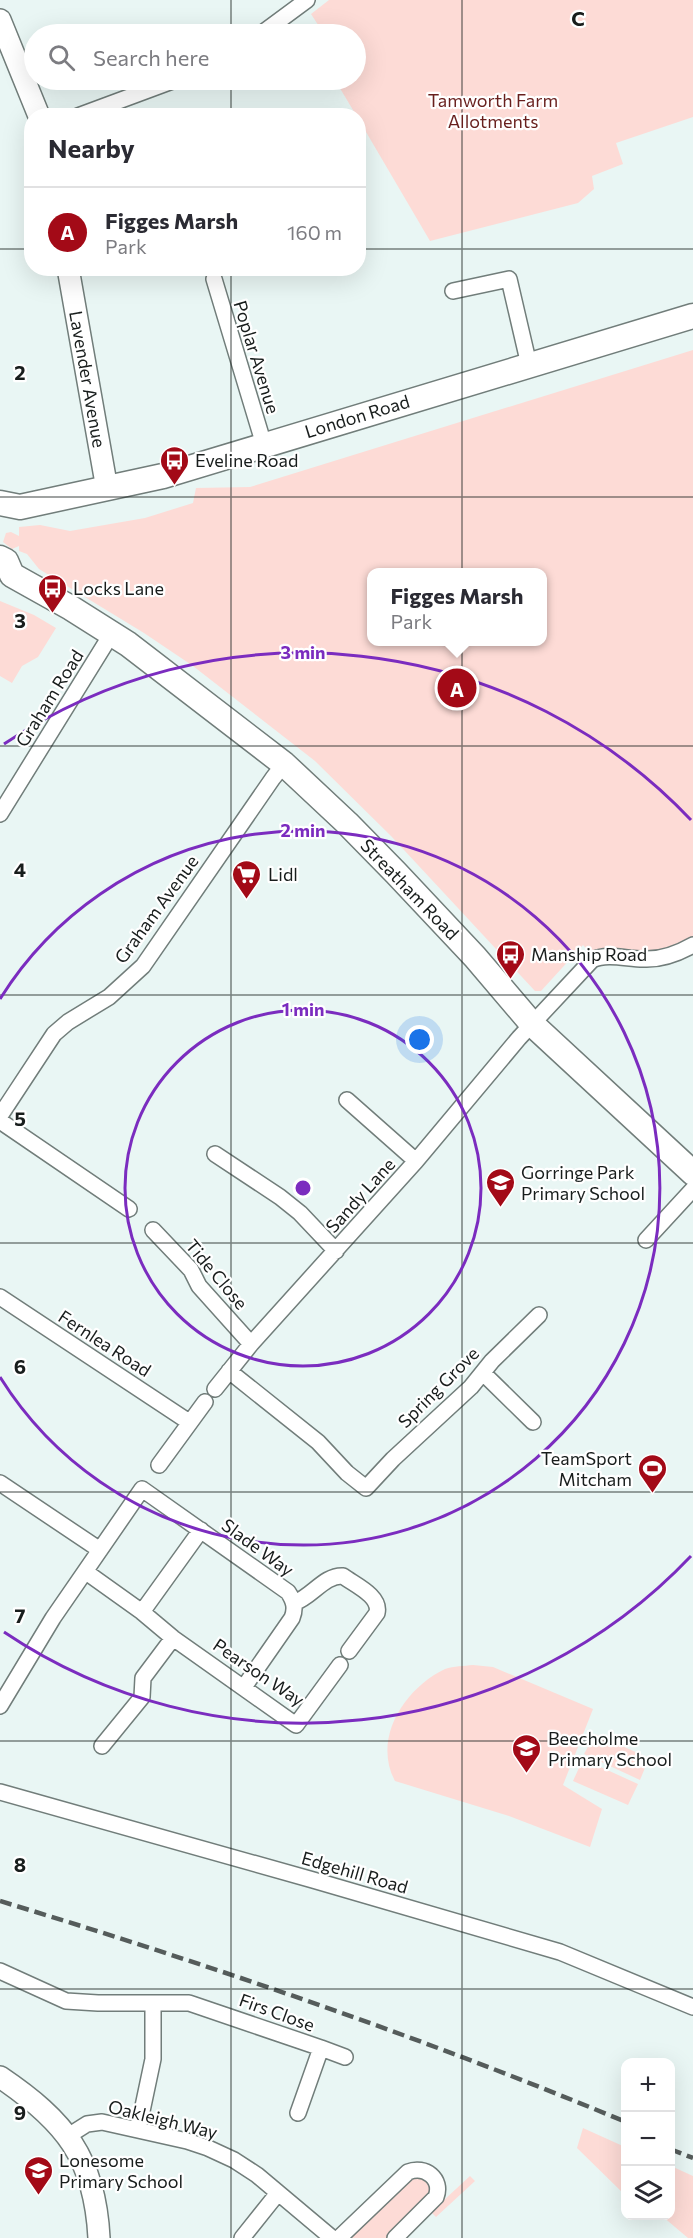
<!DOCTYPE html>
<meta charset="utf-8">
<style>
body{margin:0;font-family:Commissioner,sans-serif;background:#f2f2f3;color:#2b2b33}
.controls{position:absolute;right:18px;bottom:18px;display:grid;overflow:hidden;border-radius:12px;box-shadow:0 6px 24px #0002}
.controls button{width:54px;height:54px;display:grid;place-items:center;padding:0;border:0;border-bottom:2px solid #e1e1e2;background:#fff;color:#2b2b33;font:30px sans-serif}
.you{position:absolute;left:420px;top:1040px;width:21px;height:21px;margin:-15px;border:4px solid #fff;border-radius:50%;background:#1a73e8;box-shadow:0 0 0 9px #1a73e833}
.badge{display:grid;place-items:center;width:39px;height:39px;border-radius:50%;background:#a30a17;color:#fff;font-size:20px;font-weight:700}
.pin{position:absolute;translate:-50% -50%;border:3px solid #fff;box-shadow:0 2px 6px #0006}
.popup{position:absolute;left:367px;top:568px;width:180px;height:78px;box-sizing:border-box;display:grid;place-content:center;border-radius:12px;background:#fff;filter:drop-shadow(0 2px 4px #0005);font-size:20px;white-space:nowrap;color:#7c7c81}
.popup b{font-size:22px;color:#2b2b33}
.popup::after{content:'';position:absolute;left:50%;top:100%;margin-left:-12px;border:12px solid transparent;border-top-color:#fff}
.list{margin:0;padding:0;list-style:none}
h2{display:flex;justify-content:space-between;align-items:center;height:78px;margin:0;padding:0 24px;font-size:26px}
h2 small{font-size:20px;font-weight:400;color:#7c7c81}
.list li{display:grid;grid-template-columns:39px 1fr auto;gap:18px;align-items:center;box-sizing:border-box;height:90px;padding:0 24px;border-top:2px solid #e1e1e2}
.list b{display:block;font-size:22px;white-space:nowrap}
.list p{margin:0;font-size:20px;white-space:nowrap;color:#7c7c81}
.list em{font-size:20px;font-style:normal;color:#7c7c81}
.icon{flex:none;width:33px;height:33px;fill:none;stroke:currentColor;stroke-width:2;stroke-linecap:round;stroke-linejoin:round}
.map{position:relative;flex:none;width:693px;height:2238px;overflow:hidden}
.search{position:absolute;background:#fff;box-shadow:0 6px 24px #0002;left:24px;top:24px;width:342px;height:66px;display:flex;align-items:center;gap:15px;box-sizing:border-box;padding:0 21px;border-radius:33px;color:#7c7c81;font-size:22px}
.panel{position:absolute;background:#fff;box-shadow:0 6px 24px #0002;left:24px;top:108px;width:342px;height:168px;border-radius:24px}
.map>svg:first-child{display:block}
.green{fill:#fddbd6;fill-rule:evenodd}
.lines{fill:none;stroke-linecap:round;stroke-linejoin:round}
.street-casing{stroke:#717d7a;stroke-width:18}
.secondary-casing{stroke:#717d7a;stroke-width:24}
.primary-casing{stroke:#717d7a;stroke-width:27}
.street{stroke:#fff;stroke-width:15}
.secondary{stroke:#fff;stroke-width:21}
.primary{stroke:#fff;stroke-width:24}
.rail{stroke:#555c5b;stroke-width:4.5;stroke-dasharray:12 6;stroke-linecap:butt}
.grid{fill:none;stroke:#181d1c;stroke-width:1.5;stroke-opacity:0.55}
.ring{fill:none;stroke:#7b2cbf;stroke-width:3}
.labels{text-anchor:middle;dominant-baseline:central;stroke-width:4.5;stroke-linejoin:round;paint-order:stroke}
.park-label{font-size:18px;fill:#681f1d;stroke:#fff}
.street-label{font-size:18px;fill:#181d1c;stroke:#fff}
.poi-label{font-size:18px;fill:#181d1c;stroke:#fff;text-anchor:start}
.grid-label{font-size:20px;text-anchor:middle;font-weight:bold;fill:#181d1c;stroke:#fff;stroke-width:4.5;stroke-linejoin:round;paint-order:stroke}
.centre{fill:#7b2cbf;stroke:#fff;stroke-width:3}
.ring-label{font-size:18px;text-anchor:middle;font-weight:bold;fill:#7b2cbf;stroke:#fff;stroke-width:4.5;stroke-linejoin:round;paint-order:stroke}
</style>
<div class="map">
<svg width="693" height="2238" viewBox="0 0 693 2238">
<rect width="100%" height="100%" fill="#e9f6f4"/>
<path class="green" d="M329,0H693V117L616,143L623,164L592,176L594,189L578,203L430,241L359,120L358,116L356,115L335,80H356V34H324L311,14Z
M693,350V937C681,944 666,951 653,952C632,955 611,945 591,954L583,945L541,991H535L391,836L315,761L193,666L144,633L39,569L27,554L19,551V546L12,549L3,542L6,533L11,532L19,536V527L40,525L70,531L145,518L193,503L196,488L250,487ZM372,572H542V642H372Z
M0,601L34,615L56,628L38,657L22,666L12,683L0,676Z
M473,1665L493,1667L593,1709L563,1785L602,1809L590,1847L509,1816L395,1781C372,1738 405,1688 445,1669C454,1666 464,1666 473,1665Z
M595,1734L649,1758L640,1780L584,1754Z
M583,1759L638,1784L628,1805L573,1781Z
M583,2128L625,2147V2195L577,2148Z
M671,2166L693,2176V2238H688L662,2216H670Z
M470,2176L475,2181L436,2217L431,2212Z
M423,2177L430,2184L432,2197L387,2238H351L349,2236L410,2178Z"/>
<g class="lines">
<defs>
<path id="street" d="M261,34L307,0
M78,116L175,80
M214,279L264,445
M453,291L509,279L529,365
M0,814L112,633
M347,1100L416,1161
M0,1116L54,1034L68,1022L109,997L143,966L273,778L284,764
M0,1121L129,1209
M215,1154L280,1197L300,1213L336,1251
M153,1230L191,1270L199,1286L251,1344
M646,1240L693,1189
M0,1297L189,1422
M229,1371L318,1442L347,1473L366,1488L393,1459L471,1387L492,1361L539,1315
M483,1373L533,1422
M215,1389L251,1344L416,1161L519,1038L592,960C607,953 627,959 643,959C660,960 679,953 693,945
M159,1465L205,1402
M0,1483L100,1550
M86,1572L142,1612L173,1638L296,1725L340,1665
M294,1603C312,1597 324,1575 343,1576C355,1585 381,1596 377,1613L349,1651
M142,1612L201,1530
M0,1706L53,1618L142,1489L288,1592C294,1601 296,1608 292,1618L244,1687
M102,1746L142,1697L143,1678L173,1638
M0,1792L313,1880L560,1952L693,2007
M0,1971L66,2001L98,2003H189L321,2048L298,2113
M321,2048L345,2057
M138,2130L153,2059V2003
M68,2136L87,2124L102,2122L187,2141L208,2148L234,2160L257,2175L332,2238
M242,2238L278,2193
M339,2238L408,2172C425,2165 443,2179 436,2197L395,2238"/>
<path id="secondary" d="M0,20L39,116
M68,268L107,489
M0,2077C65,2121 95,2158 99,2238"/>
<path id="primary" d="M0,503L20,507L163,476L693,316
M0,558L6,561L12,575L71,608L128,644L284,764L347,823L396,873L475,957L532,1024L693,1173"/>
</defs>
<use href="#street" class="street-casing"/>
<use href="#secondary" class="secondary-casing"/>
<use href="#primary" class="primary-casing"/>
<use href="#street" class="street"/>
<use href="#secondary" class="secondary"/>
<use href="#primary" class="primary"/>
<path class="rail" d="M0,1901C211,1965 421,2037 626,2122
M670,2149L693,2158"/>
</g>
<path class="grid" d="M231,0V34M462,0V2238M231,80V116M0,249H32M358,249H693M231,268V2238M0,497H693M0,746H693M0,995H693M0,1243H693M0,1492H693M0,1741H693M0,1989H693"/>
<g class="ring">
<circle cx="303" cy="1188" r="178"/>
<path d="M0 999A357 357 0 1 1 0 1377"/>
<path d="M691 1556A535 535 0 0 1 4 1632M4 744A535 535 0 0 1 691 820"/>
</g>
<defs>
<symbol id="bus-pin" viewBox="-11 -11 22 30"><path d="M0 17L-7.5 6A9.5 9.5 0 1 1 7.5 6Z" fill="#a30a17" stroke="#fff"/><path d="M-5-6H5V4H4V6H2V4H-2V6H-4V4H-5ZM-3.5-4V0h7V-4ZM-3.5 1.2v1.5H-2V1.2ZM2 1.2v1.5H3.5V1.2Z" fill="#fff"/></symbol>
<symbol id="supermarket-pin" viewBox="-11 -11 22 30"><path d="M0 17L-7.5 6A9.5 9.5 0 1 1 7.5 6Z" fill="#a30a17" stroke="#fff"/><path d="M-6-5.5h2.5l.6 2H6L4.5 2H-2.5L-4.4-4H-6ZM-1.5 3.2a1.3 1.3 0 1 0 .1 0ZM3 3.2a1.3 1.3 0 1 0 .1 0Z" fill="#fff"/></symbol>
<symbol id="school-pin" viewBox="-11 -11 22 30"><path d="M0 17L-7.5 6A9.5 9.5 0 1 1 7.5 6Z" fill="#a30a17" stroke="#fff"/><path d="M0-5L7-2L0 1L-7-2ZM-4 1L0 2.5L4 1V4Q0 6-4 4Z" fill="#fff"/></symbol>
<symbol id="stadium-pin" viewBox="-11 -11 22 30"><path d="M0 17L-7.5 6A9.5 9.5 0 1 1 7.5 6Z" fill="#a30a17" stroke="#fff"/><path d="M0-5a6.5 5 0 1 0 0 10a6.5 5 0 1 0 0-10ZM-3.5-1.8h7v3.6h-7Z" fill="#fff"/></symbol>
</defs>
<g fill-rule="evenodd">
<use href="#bus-pin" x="158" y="444" width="33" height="45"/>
<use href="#bus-pin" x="36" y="572" width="33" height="45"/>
<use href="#supermarket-pin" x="230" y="858" width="33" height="45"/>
<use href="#bus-pin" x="494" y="938" width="33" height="45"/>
<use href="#school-pin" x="484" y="1166" width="33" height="45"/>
<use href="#stadium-pin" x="636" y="1452" width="33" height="45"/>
<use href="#school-pin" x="510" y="1732" width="33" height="45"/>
<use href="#school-pin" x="22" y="2154" width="33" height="45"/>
</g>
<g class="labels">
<g class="park-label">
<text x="493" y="100">Tamworth Farm<tspan x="493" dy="21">Allotments</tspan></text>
</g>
<g class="street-label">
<text transform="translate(257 357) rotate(73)">Poplar Avenue</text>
<text transform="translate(88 379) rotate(80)">Lavender Avenue</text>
<text transform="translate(357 416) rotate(-17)">London Road</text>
<text transform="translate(49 698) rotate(-58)">Graham Road</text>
<text transform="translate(410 889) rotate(46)">Streatham Road</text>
<text transform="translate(156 909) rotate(-54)">Graham Avenue</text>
<text transform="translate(360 1195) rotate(-48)">Sandy Lane</text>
<text transform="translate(217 1274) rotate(50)">Tide Close</text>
<text transform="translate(105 1343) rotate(33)">Fernlea Road</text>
<text transform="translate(438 1387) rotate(-45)">Spring Grove</text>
<text transform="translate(258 1547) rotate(36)">Slade Way</text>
<text transform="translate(259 1672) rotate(34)">Pearson Way</text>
<text transform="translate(355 1872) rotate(16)">Edgehill Road</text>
<text transform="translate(277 2012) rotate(20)">Firs Close</text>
<text transform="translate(163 2119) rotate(14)">Oakleigh Way</text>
</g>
<g class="poi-label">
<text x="195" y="460">Eveline Road</text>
<text x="73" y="588">Locks Lane</text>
<text x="268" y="874">Lidl</text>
<text x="531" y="954">Manship Road</text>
<text x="521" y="1172">Gorringe Park<tspan x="521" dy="21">Primary School</tspan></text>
<text x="632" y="1458" text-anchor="end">TeamSport<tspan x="632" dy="21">Mitcham</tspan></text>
<text x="548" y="1738">Beecholme<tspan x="548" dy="21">Primary School</tspan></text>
<text x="59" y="2160">Lonesome<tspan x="59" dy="21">Primary School</tspan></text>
</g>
</g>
<g class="grid-label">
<text x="578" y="26">C</text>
<text x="20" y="380">2</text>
<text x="20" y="628">3</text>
<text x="20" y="877">4</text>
<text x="20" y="1126">5</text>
<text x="20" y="1374">6</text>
<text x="20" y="1623">7</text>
<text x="20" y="1872">8</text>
<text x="20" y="2120">9</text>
</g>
<circle cx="303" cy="1188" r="9" class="centre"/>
<g class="ring-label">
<text x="303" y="659">3 min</text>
<text x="303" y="837">2 min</text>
<text x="303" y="1016">1 min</text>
</g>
</svg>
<div class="controls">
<button>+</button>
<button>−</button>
<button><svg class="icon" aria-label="layers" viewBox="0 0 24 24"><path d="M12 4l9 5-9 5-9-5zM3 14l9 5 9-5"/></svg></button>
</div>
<div class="you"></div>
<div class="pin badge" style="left:457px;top:688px">A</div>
<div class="popup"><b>Figges Marsh</b>Park</div>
<div class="search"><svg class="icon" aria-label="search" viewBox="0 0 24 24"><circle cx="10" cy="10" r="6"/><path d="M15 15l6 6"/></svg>Search here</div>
<section class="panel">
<h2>Nearby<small></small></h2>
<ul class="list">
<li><span class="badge">A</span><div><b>Figges Marsh</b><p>Park</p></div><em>160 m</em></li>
</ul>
</section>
</div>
